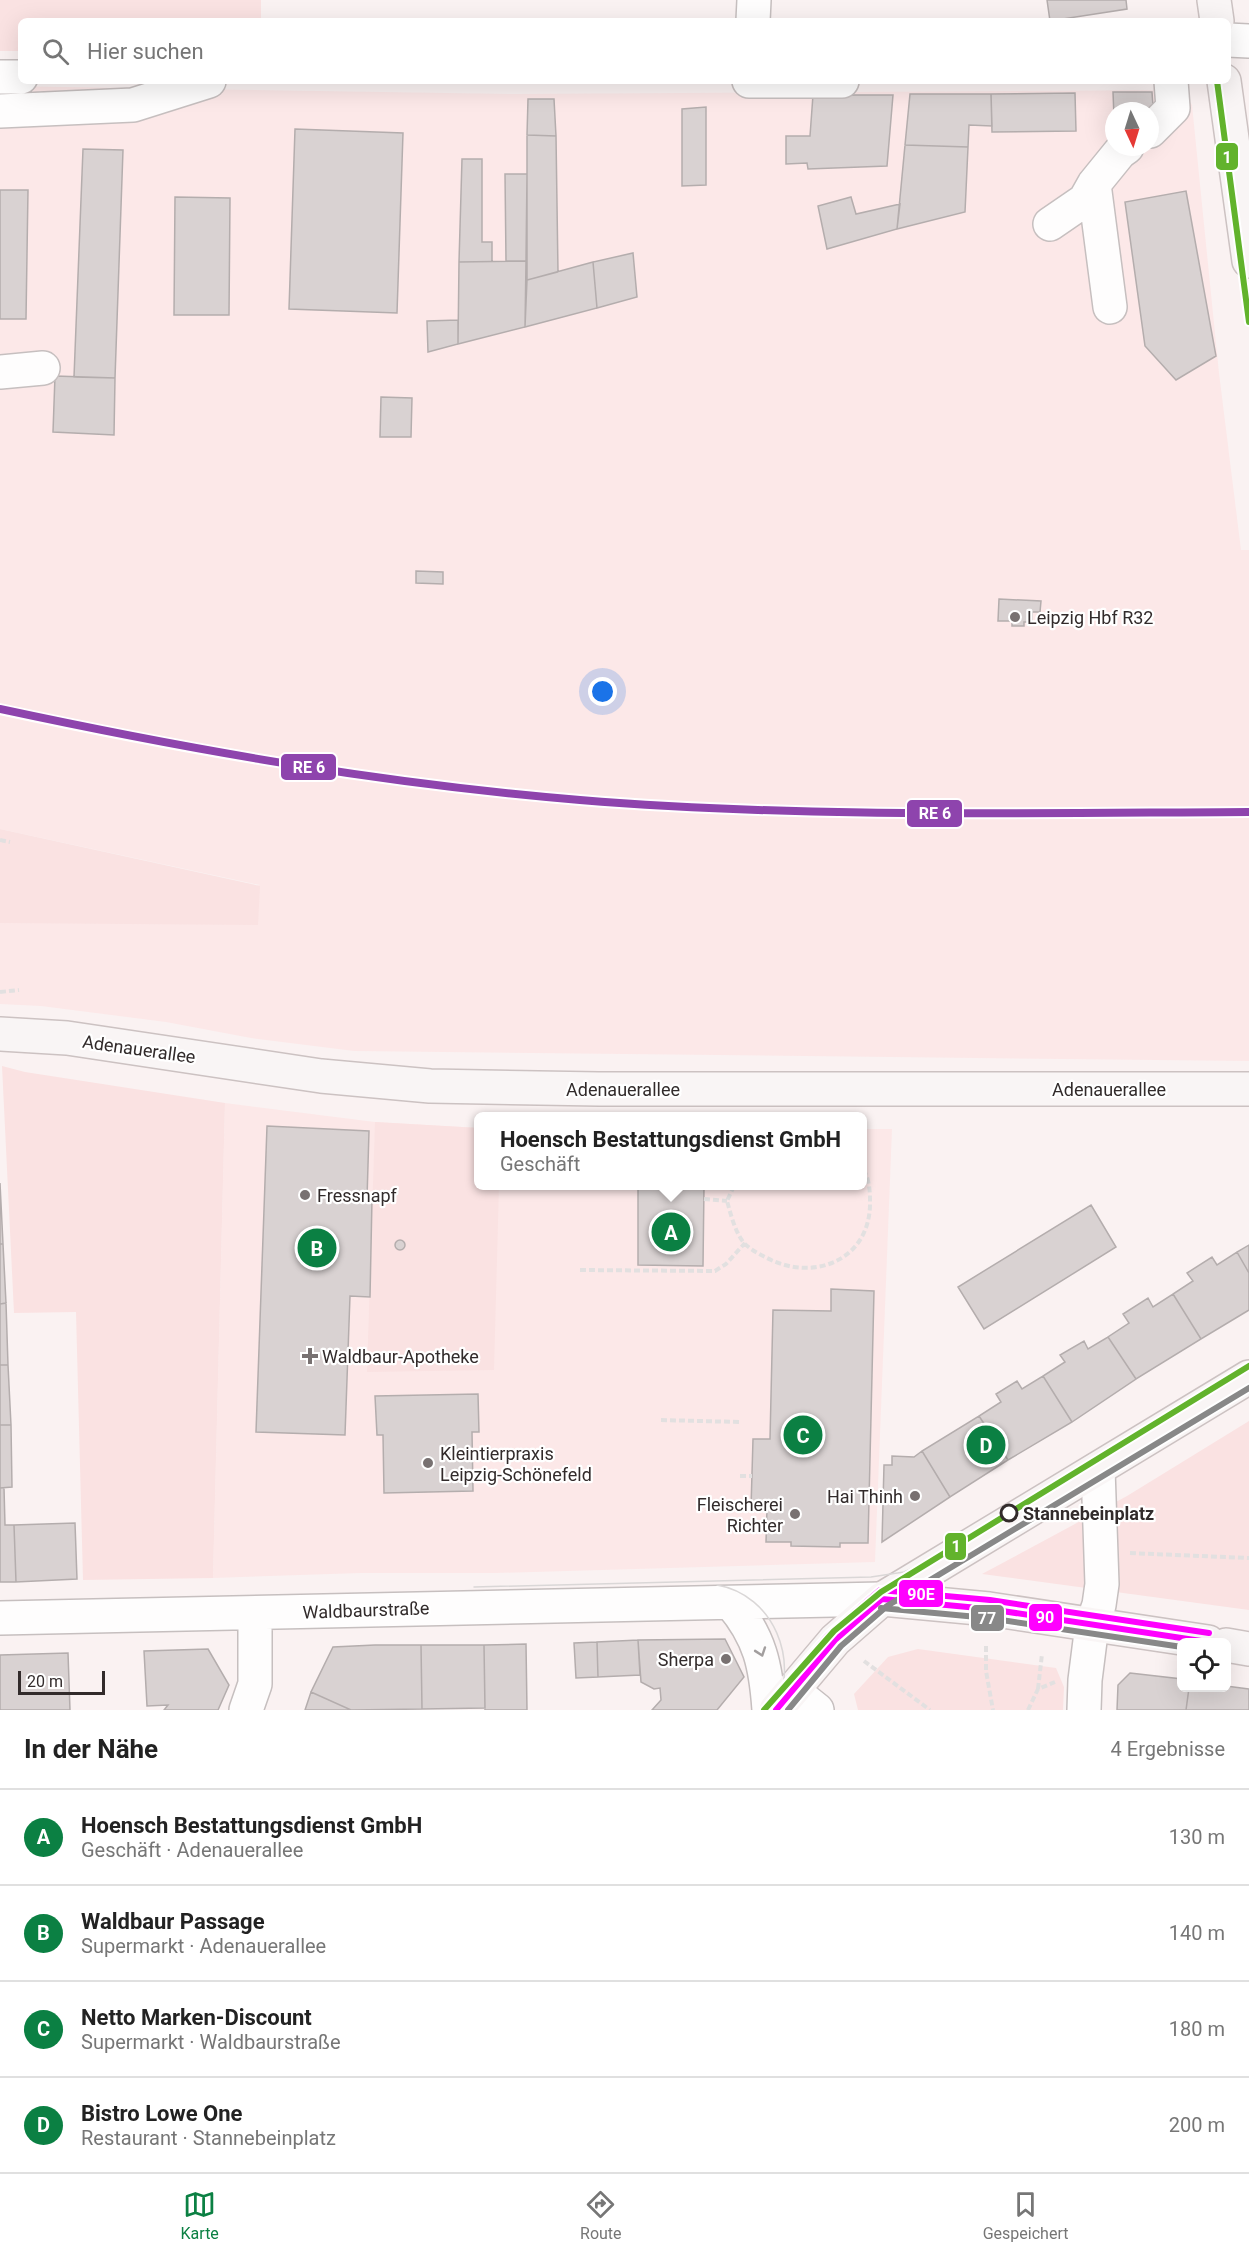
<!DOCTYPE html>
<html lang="de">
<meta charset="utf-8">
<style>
body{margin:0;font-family:Roboto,sans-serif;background:#f2f2f2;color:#222}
.controls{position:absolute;right:18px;bottom:18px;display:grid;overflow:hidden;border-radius:9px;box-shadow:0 6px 24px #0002}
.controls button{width:54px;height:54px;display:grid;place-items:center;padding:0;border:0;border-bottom:2px solid #e0e0e0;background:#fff;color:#222;font:30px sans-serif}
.compass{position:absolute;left:1105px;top:102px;width:54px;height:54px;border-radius:50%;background:#fff;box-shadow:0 6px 24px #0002;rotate:176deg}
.scale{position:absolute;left:18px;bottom:15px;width:87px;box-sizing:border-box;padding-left:6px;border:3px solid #322b2b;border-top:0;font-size:16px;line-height:21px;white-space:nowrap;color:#322b2b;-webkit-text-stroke:4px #fff;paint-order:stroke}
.you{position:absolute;left:603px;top:692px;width:21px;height:21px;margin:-15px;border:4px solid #fff;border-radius:50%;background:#1a73e8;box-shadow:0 0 0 9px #1a73e833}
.badge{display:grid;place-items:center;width:39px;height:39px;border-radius:50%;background:#0b8043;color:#fff;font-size:20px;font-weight:700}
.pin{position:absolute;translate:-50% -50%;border:3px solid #fff;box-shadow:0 2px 6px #0006}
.popup{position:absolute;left:474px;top:1112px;width:393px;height:78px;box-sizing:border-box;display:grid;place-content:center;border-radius:9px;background:#fff;filter:drop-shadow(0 2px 4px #0005);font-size:20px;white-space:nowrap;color:#767676}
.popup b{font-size:22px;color:#222}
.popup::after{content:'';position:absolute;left:50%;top:100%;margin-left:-12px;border:12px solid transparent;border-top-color:#fff}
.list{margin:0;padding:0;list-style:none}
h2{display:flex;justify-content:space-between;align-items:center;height:78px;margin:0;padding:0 24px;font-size:26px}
h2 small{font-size:20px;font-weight:400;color:#767676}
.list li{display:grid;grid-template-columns:39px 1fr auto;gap:18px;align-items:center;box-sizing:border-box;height:96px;padding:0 24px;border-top:2px solid #e0e0e0}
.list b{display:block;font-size:22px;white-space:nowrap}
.list p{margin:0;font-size:20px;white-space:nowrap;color:#767676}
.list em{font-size:20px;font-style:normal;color:#767676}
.icon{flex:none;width:33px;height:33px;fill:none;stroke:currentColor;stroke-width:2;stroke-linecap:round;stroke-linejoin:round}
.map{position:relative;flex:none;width:1249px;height:1710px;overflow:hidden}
.search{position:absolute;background:#fff;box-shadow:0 6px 24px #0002;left:18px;right:18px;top:18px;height:66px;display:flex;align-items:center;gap:15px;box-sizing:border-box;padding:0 21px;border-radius:9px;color:#767676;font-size:22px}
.sheet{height:462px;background:#fff}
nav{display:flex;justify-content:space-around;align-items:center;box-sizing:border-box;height:84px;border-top:2px solid #e0e0e0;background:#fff;font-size:16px;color:#767676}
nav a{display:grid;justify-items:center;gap:3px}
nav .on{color:#0b8043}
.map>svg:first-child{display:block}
.built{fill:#fce8e8;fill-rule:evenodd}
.green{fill:#fae2e2}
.building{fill:#d9d2d2;stroke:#b4adad;stroke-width:1.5}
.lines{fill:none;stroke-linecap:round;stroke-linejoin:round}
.minor-casing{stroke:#c6bfbf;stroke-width:36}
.major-casing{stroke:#ccc2c2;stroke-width:36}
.path{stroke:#e2e0e0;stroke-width:4;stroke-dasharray:6 3;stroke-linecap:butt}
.minor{stroke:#fefdfd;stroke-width:33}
.major{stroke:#f9f5f5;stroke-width:33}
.tram{stroke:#dad7d7;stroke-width:1.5}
.bus-1-casing{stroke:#fff;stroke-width:10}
.bus-2-casing{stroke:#fff;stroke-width:10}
.bus-3-casing{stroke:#fff;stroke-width:10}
.bus-1{stroke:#f0f;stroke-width:6}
.bus-2{stroke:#888;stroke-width:6}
.bus-3{stroke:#f0f;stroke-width:6}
.rail-1-casing{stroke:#fff;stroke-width:12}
.rail-1{stroke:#8e44ad;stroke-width:8}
.tram-1-casing{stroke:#fff;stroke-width:10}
.tram-1{stroke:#62b32c;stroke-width:6}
.oneway{stroke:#a29e9e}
.poi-dot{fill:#787171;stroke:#fff;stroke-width:2}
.stop-dot{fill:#fff;stroke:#322b2b;stroke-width:3}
.labels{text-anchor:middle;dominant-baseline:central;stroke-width:4.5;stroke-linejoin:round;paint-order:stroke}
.poi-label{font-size:18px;fill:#322b2b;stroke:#fff;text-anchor:start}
.street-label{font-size:18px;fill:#322b2b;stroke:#fff}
.stop-label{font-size:18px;font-weight:bold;fill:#322b2b;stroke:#fff;text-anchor:start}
.line-badge{stroke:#fff;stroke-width:2}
.badge-label{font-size:16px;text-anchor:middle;font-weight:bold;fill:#fff}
</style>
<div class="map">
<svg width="1249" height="1710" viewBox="0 0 1249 1710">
<rect width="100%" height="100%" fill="#faf2f2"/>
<path class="built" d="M0,86L516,94L1183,90L1192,105L1219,373L1241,550H1249V1061L354,1051L251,1038L166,1022L41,1006L0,1004V923H82L260,885L0,829ZM1114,111H1150V147H1114Z
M225,1103L375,1122L479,1128V1186H863V1129H892L875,1562L497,1573H361L213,1578Z"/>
<path class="green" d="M0,0H261V21H21V51H0Z
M0,829L260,886L258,925L0,923Z
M2,1066L25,1072L225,1103L213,1578L83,1580L76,1312L14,1313Z
M375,1122L479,1128V1186H499L494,1370L367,1372Z
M1249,1421V1610L982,1574L1127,1496Z
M918,1649L1056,1668L1064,1687L1063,1710H858L854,1694L888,1657Z"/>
<path class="building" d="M1047,0H1126L1127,9L1050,21Z
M1113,92H1152L1153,107L1148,111H1114V117Z
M1075,93L1076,131L992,132L991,94Z
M910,94H991L992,126L969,125L968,147L905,145Z
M813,95H893L887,166L808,169L807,163L786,164V136H810Z
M528,99H554L556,136L527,135Z
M706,107V185L682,186V109Z
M295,129L403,133L397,313L289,309Z
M527,135L556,136L558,272L527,280Z
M905,145L968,147L965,212L897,229Z
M83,149L123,150L115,378L74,377Z
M462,159H482V242H492V262H459Z
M505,174H527L526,261H506Z
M0,190H28L26,319H0Z
M1186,191L1216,356L1176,380L1145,346L1125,202Z
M175,197L230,198L229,315H174Z
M851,197L856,214L900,204L897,229L827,249L818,206Z
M633,253L637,297L597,308L593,262Z
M526,261L525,327L458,344L459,262Z
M593,262L597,308L525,327L527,280Z
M458,320V344L428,352L427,321Z
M55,376L115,378L114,435L53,432Z
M381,397L412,398L411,437H380Z
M416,571L443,572V584L416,583Z
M999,599L1041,601L1040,612H1032V622H1024V626H1012V621H998Z
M267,1126L369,1131L367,1199H372L370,1297L350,1296L345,1435L256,1432Z
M0,1183L3,1244H0Z
M593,1186H704L703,1266L638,1265V1186Z
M1091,1205L1116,1247L984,1329L958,1287Z
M395 1245a5 5 0 1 1 10 0a5 5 0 1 1-10 0Z
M0,1244H3L6,1303L0,1304Z
M1249,1245V1273L1237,1252Z
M1237,1252L1249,1273V1310L1201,1339L1173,1294L1193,1281L1187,1273L1212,1257L1217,1265Z
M831,1289L874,1291L868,1543H840V1547L791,1546V1542H766L767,1508H751L753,1439H770L773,1310L831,1311Z
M1173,1294L1201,1339L1136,1379L1108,1337L1129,1323L1123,1314L1148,1298L1153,1307Z
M6,1303L8,1365H0V1304Z
M1108,1337L1136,1379L1072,1422L1043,1376L1065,1362L1060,1355L1084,1341L1088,1349Z
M0,1365H8L11,1425H0Z
M1043,1376L1072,1422L1008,1460L979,1416L1001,1402L996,1394L1017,1381L1022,1389Z
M478,1394L479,1432H472L473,1491L384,1493L383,1435H377L375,1396Z
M979,1416L1008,1460L950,1497L922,1451Z
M0,1425H11L12,1487L0,1488Z
M922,1451L950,1497L882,1542L884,1465H892V1456L914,1457Z
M0,1488H4L5,1525H14L16,1582H0Z
M75,1523L77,1579L16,1582L14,1525Z
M725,1639L744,1677L717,1710H652L661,1700L660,1688L654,1689L641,1682L638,1640Z
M638,1640L640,1675L598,1677L597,1642Z
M597,1642L598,1677L576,1678L574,1643Z
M526,1644L527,1710H485L484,1645Z
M375,1645H421L422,1709L351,1710L311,1692L333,1647Z
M421,1645H484L485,1708L422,1709Z
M208,1649L229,1685L218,1710H164L168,1705L147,1706L144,1651Z
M68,1653L70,1710H0V1655Z
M1130,1673L1182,1679V1688H1189L1186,1710H1117L1118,1685Z
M1226,1686L1249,1689V1710H1186L1189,1688H1226Z
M311,1692L351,1710H305Z"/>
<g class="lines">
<defs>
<path id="minor" d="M753,21L754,0
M1228,40L1249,41
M0,77H21
M749,81H842
M0,111L133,105L209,81
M1150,131L1173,108L1171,81
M1094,184L1110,307
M1050,224L1085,200L1094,184L1120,152L1127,147
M0,372L43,368
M731,1603C760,1637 766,1666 769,1710
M0,1618L882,1599
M792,1690L817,1710
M246,1710L255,1684V1613
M1084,1710L1085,1680L1092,1625L1099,1605L1102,1584L1098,1469"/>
<path id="major" d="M1214,0L1217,21
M1224,81L1249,261
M0,1034L67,1038L321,1076L430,1086L599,1089H1249
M882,1599L989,1609L1208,1642
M1226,1645L1249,1649
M776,1710L835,1640L882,1599L1249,1377"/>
</defs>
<use href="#minor" class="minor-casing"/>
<use href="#major" class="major-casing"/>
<path class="path" d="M0,840L10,842
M0,992L19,990
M734,1186L727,1201C731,1215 735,1232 744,1243C751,1250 759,1254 767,1258C815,1283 872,1259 870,1200C870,1190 869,1178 863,1169
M704,1199L727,1201
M580,1270L715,1271L726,1264L745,1243
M661,1420L739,1422
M740,1476H752
M1130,1553L1249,1558
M986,1646V1671L993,1710
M864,1661L930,1710
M1038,1689L1042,1654
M1028,1710L1038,1689L1055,1682"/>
<use href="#minor" class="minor"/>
<use href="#major" class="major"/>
<path class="tram" d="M717,1585C774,1595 800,1661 775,1710
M474,1587L871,1577L904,1572L926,1562"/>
<defs>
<path id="bus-1" d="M882,1599L989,1609L1208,1642
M776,1710L835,1640L882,1599"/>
<path id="bus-2" d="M881,1608L988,1618L1182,1647
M788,1710L841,1646L887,1606L1249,1388"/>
<path id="bus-3" d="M769,1704L829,1634L880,1590L990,1600L1209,1633"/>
</defs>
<use href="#bus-1" class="bus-1-casing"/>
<use href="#bus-2" class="bus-2-casing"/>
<use href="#bus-3" class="bus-3-casing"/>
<use href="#bus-1" class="bus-1"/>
<use href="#bus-2" class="bus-2"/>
<use href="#bus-3" class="bus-3"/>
<defs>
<path id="rail-1" d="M0,709C191,750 384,784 580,800C802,818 1026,813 1249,812"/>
</defs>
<use href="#rail-1" class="rail-1-casing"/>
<use href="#rail-1" class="rail-1"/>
<defs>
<path id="tram-1" d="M1217,81L1249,322
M764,1710L834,1631L881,1592L1249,1366"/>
</defs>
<use href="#tram-1" class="tram-1-casing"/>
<use href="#tram-1" class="tram-1"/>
</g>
<defs><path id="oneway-chevron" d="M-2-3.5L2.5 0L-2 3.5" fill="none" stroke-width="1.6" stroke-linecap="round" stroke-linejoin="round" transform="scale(1.5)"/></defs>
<use class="oneway" href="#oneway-chevron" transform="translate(761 1652) rotate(71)"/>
<g class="poi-dot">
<circle cx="1015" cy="617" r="6"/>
<circle cx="305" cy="1195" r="6"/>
<path d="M307 1347h6v6h6v6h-6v6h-6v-6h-6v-6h6z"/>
<circle cx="428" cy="1463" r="6"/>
<circle cx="915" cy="1496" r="6"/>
<circle cx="795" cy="1514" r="6"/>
<circle cx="726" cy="1659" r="6"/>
</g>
<circle class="stop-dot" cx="1009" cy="1513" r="8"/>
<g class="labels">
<g class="poi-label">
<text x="1027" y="617">Leipzig Hbf R32</text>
<text x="317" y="1195">Fressnapf</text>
<text x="322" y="1356">Waldbaur-Apotheke</text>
<text x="440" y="1453">Kleintierpraxis<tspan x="440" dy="21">Leipzig-Schönefeld</tspan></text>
<text x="903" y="1496" text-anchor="end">Hai Thinh</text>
<text x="783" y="1504" text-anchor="end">Fleischerei<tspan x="783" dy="21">Richter</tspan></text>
<text x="714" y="1659" text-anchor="end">Sherpa</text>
</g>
<g class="street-label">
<text transform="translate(139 1049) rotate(8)">Adenauerallee</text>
<text x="623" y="1089">Adenauerallee</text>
<text x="1109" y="1089">Adenauerallee</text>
<text transform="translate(366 1610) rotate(-2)">Waldbaurstraße</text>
</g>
<g class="stop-label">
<text x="1023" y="1513">Stannebeinplatz</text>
</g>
</g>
<g class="line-badge">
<rect x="1215" y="142" width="24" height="29" rx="6" fill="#62b32c"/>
<rect x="280" y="753" width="57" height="28" rx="6" fill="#8e44ad"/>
<rect x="906" y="799" width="57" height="29" rx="6" fill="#8e44ad"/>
<rect x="944" y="1532" width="23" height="29" rx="6" fill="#62b32c"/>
<rect x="898" y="1579" width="46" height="29" rx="6" fill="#f0f"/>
<rect x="1028" y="1603" width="35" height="29" rx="6" fill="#f0f"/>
<rect x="970" y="1604" width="35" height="28" rx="6" fill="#888"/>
</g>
<g class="badge-label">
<text x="1227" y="163">1</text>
<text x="309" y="773">RE 6</text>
<text x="935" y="819">RE 6</text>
<text x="956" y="1552">1</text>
<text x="921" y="1600">90E</text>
<text x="1045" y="1623">90</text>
<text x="987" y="1624">77</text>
</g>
</svg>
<div class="controls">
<button><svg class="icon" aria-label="locate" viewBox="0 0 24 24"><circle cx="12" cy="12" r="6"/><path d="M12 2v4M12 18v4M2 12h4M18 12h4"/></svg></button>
</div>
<svg class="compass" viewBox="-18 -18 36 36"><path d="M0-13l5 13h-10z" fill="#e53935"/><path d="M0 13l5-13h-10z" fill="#767676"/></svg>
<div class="scale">20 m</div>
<div class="you"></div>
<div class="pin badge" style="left:671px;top:1232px">A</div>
<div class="popup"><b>Hoensch Bestattungsdienst GmbH</b>Geschäft</div>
<div class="pin badge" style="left:317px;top:1248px">B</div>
<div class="pin badge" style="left:803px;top:1435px">C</div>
<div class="pin badge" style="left:986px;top:1445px">D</div>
<div class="search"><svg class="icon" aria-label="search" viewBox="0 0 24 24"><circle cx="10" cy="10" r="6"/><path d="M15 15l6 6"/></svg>Hier suchen</div>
</div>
<section class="sheet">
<h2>In der Nähe<small>4 Ergebnisse</small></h2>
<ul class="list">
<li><span class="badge">A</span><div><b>Hoensch Bestattungsdienst GmbH</b><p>Geschäft · Adenauerallee</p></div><em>130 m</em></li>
<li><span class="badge">B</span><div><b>Waldbaur Passage</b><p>Supermarkt · Adenauerallee</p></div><em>140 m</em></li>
<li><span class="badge">C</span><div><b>Netto Marken-Discount</b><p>Supermarkt · Waldbaurstraße</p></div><em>180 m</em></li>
<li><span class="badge">D</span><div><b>Bistro Lowe One</b><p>Restaurant · Stannebeinplatz</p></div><em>200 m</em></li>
</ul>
</section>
<nav>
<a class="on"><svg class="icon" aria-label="map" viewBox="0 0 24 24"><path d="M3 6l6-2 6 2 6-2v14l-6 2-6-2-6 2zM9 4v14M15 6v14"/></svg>Karte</a>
<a><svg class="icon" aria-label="directions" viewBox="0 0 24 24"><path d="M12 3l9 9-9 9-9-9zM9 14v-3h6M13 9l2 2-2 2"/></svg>Route</a>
<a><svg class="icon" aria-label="saved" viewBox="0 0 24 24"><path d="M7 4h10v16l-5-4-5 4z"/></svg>Gespeichert</a>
</nav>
